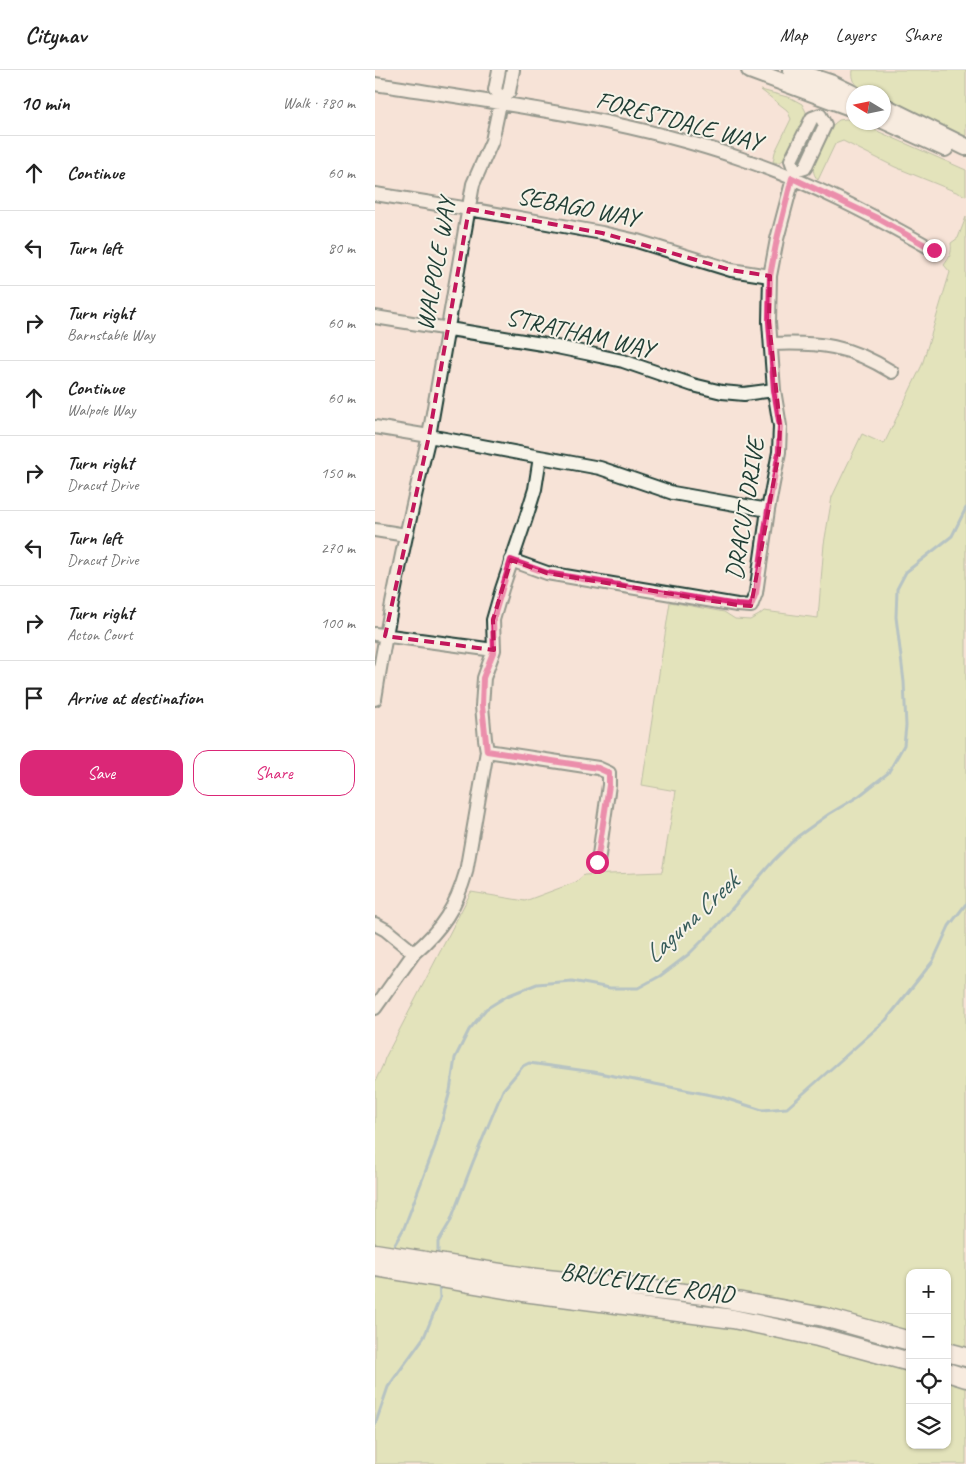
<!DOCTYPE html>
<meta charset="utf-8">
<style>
body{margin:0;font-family:Caveat,sans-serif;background:#f6f6f6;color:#222}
.controls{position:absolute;right:15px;bottom:15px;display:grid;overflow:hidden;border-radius:10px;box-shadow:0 1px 4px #0004}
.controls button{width:45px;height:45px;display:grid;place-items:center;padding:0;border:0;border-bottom:1px solid #e0e0e0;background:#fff;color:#222;font:25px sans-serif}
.compass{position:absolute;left:471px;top:15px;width:45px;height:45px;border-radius:50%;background:#fff;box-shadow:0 1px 4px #0004;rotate:280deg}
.stop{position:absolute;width:15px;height:15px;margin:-11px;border:4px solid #db2777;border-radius:50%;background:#fff}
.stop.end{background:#db2777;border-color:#fff;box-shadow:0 1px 5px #0008}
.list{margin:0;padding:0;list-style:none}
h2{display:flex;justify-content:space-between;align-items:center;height:65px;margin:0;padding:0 20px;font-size:21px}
h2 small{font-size:16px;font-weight:400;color:#767676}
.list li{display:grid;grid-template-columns:32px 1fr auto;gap:15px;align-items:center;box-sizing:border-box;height:75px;padding:0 20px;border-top:1px solid #e0e0e0}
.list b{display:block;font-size:19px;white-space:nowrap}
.list p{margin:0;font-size:16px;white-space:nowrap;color:#767676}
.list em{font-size:16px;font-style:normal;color:#767676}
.actions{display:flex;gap:10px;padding:15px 20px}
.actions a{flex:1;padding:11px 0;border:1px solid #db2777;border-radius:15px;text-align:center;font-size:18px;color:#db2777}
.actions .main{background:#db2777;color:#fff}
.icon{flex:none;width:28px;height:28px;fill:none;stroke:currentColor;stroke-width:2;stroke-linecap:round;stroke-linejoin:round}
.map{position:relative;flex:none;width:591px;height:1394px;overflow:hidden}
header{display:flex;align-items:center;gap:30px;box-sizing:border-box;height:70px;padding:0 25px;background:#fff;border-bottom:1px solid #e0e0e0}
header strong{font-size:24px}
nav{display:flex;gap:28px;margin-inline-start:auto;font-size:18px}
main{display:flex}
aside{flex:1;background:#fff}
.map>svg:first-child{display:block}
.green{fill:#cae399;stroke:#749066;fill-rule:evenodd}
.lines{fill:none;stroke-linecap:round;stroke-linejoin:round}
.stream{stroke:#679baa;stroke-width:3}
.minor-casing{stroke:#1f3d34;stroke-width:16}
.tertiary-casing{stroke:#1f3d34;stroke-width:20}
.secondary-casing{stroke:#1f3d34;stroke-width:21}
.minor{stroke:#f7f3e8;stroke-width:12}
.tertiary{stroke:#f7f3e8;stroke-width:16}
.secondary{stroke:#f7f3e8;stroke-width:18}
.route{stroke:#db2777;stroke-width:6}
.marked{fill:none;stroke:#c2185b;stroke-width:4;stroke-dasharray:10 6;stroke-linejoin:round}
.labels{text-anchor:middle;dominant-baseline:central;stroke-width:4;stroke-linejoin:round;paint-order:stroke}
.street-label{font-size:25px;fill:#1f3d34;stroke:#f7f3e8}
.water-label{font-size:26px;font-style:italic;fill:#375c5b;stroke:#f7f3e8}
</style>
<header>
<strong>Citynav</strong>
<nav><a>Map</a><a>Layers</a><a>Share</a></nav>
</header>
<main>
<aside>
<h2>10 min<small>Walk · 780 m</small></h2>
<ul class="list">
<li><svg class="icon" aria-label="ahead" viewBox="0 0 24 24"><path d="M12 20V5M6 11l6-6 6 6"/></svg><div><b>Continue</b></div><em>60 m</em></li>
<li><svg class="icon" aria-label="left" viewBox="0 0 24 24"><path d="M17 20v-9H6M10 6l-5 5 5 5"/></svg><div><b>Turn left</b></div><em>80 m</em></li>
<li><svg class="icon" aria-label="right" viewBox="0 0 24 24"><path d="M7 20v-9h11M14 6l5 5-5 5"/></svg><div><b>Turn right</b><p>Barnstable Way</p></div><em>60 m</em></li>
<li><svg class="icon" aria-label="ahead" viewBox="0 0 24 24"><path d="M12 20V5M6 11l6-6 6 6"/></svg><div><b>Continue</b><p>Walpole Way</p></div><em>60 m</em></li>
<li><svg class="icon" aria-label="right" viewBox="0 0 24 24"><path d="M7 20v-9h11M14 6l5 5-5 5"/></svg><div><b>Turn right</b><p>Dracut Drive</p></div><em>150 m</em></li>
<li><svg class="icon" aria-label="left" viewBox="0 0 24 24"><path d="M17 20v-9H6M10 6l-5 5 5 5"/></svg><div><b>Turn left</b><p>Dracut Drive</p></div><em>270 m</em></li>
<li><svg class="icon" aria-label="right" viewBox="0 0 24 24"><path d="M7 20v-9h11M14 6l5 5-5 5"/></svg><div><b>Turn right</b><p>Acton Court</p></div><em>100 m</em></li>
<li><svg class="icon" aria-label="arrive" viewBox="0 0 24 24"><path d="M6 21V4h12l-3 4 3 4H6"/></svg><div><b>Arrive at destination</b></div></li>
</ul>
<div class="actions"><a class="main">Save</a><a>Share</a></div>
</aside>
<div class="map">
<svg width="591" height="1394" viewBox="0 0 591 1394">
<rect width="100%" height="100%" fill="#f7e3d7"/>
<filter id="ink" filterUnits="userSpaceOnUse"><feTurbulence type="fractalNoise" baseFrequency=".02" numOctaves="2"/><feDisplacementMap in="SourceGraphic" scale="10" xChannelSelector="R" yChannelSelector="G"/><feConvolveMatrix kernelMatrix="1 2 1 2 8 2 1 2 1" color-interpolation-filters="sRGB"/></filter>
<g filter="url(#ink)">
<path class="green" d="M478,0H591V68L509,28L508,22C494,22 475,19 478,0Z
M386,20L416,28L427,34L431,42L429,51L411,87C407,92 404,93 398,92L400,82L416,49L412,40Z
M471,49L478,50V52L484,53L591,100V126L520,97L468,71L460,74L443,110C438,104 438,101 439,94L459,54L464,50Z
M591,147V1394H0V1012C3,1004 8,997 10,988L96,822L150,831L201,812L209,805L287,802L301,721L267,715L295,532L349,542L360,549L375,550L384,545L389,541L443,548L449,474L457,427L487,364L509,374L547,295L575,202L569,195C575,187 577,183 576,173L583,168ZM535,1203H572V1375H535Z"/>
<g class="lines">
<path class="stream" d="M17,1179L29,1158L60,1076L75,1021L80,988L94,960L111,939L132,926L162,914L197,911L235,918H263L285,906L314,884L340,858L399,790L422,767L454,744L484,726L513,703L529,675L531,656L529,612L521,547L522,519L531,502L577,466L591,438
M63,1187V1172L75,1152L98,1092L128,1020L148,996L154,993L219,1002L346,1027L387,1040L412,1038L511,950L558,891L574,856L591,834
M0,1210L3,1204
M0,1355L13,1317L49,1267L65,1228L64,1213"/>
<defs>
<path id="minor" d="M0,14C123,33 249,48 367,89C435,112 497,145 559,180
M126,29L134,22L138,0
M445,45L450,55L430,98L420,101L416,90L437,48Z
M0,124L94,139L227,163L262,171L356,200L395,206
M0,247L167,274L211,283L248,291L318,315L347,322L369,324L399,320
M396,274C445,272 474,275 517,302
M0,357L54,366C33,453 14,540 0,629
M165,387L225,398L298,423L393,440
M0,460L31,465
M136,490L172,503L362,535L376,536L381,523L393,440L404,382L405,356L399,320L394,252L395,206L402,169L420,101
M0,564L119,580
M112,681L223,698L234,703V715L223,792
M0,854L11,860L39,883C67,859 81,837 91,802L112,681L110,669L107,636L109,608L119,580L118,550L127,519L151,448L160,419L165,387L54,366L98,114L117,71L125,33L126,29L120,20L124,0
M0,938L39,883"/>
<path id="tertiary" d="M375,0L478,38
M416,0L455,13L478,24
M508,36L591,77
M508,50L570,78"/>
<path id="secondary" d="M0,1183L152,1207L329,1225L449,1247L535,1271
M0,1197L148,1222L358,1249L443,1267L535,1292
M572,1282L591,1287
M572,1302L591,1308"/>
</defs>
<use href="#minor" class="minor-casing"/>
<use href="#tertiary" class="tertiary-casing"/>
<use href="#secondary" class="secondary-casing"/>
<use href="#minor" class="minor"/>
<use href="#tertiary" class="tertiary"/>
<use href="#secondary" class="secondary"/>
</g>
</g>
<g class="lines" filter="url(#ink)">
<path class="route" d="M222,792L234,715V703L223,698L112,681L107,636L108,608L119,580L118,550L127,519L136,490L172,503L362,535L376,536L381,523L393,440L404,382L405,356L399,320L394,252L395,206L402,169L417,108L502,148L559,180"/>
</g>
<path d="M0 0H591V1394H0ZM94,139L227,163L356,200L395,206L394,252L405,356L404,382L376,536L362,535L172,503L136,490L118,550L119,580L10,566L54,366Z" fill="#f7e3d7" fill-opacity=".55" fill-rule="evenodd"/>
<path class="marked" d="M94,139L227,163L356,200L395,206L394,252L405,356L404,382L376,536L362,535L172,503L136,490L118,550L119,580L10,566L54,366Z"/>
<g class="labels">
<g class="street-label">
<text transform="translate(304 51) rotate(15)">FORESTDALE WAY</text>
<text transform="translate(203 137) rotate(11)">SEBAGO WAY</text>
<text transform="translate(61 194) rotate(-80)">WALPOLE WAY</text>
<text transform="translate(205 263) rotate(13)">STRATHAM WAY</text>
<text transform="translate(370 439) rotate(-81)">DRACUT DRIVE</text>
<text transform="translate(272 1213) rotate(8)">BRUCEVILLE ROAD</text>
</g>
<g class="water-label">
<text transform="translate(316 848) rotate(-43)">Laguna Creek</text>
</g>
</g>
</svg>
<div class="controls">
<button>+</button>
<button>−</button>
<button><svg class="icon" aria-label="locate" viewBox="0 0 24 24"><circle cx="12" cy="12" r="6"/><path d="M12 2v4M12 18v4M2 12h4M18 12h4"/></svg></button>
<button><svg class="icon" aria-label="layers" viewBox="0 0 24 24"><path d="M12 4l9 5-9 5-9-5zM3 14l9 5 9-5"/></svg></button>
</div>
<svg class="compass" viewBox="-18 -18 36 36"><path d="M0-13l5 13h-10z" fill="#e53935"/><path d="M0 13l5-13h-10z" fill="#767676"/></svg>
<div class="stop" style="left:222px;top:792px"></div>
<div class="stop end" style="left:559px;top:180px"></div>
</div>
</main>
